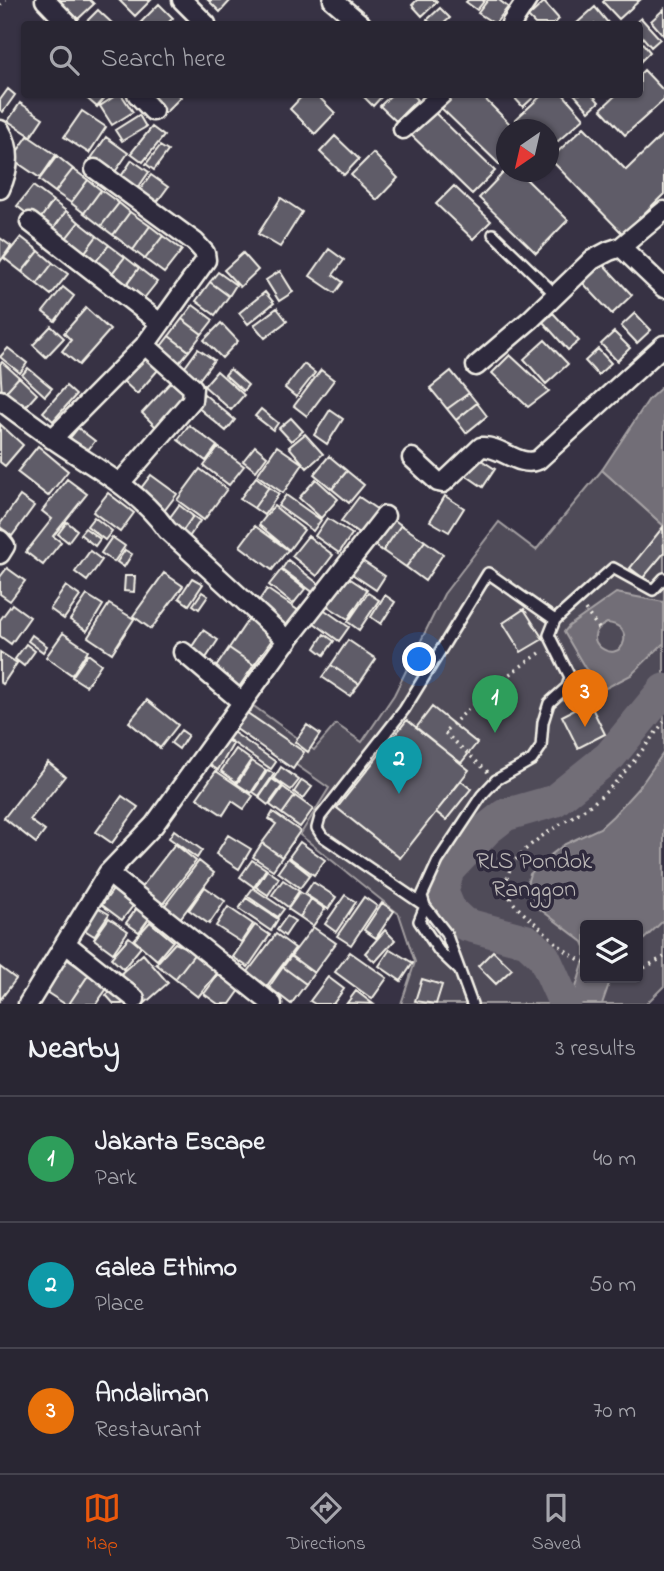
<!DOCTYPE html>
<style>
body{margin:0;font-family:"Indie Flower",sans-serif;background:#312e3b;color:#f1f3f6}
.controls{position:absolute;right:21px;bottom:21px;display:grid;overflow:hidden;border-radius:7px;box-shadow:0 2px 5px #0004}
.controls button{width:63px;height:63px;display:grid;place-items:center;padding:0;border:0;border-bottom:2px solid #45434e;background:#292633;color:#f1f3f6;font:35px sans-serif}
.compass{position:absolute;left:496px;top:119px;width:63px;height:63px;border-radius:50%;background:#292633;box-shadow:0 2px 5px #0004;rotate:214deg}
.you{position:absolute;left:420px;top:660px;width:24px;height:24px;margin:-18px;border:5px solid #fff;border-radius:50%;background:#1a73e8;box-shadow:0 0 0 10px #1a73e833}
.badge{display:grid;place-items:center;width:46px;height:46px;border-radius:50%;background:#ea580c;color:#fff;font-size:23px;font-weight:700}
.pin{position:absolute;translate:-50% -58px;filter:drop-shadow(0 2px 4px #0008)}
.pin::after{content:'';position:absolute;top:37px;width:24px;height:21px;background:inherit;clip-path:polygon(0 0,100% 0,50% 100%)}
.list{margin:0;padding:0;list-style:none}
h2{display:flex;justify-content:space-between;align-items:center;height:91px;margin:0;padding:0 28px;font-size:30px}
h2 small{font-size:23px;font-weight:400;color:#a5a5ac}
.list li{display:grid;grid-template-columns:46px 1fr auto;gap:21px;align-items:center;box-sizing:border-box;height:126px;padding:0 28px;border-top:2px solid #45434e}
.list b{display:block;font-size:26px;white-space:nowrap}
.list p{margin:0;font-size:23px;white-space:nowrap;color:#a5a5ac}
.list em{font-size:23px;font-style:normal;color:#a5a5ac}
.icon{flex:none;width:38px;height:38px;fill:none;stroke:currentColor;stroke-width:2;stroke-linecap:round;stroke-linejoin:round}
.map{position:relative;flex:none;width:664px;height:1004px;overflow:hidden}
.search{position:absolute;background:#292633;box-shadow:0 2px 5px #0004;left:21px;right:21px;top:21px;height:77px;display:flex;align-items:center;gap:18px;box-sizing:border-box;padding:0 24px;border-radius:7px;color:#a5a5ac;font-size:26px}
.sheet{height:469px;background:#292633}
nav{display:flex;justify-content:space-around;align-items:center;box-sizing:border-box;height:98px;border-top:2px solid #45434e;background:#292633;font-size:19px;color:#a5a5ac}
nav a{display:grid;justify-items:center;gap:4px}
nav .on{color:#ea580c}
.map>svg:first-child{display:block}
.green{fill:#504b59;stroke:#a29ea0;stroke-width:2;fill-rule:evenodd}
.water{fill:#726e77;stroke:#a6a2a4;stroke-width:2;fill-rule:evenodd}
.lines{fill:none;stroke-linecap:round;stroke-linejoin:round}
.river{stroke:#726e77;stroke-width:33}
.building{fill:#5f5c67;stroke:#f4f1e8;stroke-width:2}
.service-casing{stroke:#f4f1e8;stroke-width:14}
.minor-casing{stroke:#f4f1e8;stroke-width:23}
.path{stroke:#f4f1e8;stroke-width:3.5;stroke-dasharray:2 5;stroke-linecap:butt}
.service{stroke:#2f2a3d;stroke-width:9}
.minor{stroke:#2f2a3d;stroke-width:18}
.labels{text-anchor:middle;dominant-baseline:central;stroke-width:7;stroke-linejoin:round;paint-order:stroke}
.park-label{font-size:24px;fill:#bbb7b6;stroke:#2f2a3d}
</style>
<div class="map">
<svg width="664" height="1004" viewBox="0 0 664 1004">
<rect width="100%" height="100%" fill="#373244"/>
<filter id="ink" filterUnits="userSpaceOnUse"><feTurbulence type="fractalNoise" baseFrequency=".0143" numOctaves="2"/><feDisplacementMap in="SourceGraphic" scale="14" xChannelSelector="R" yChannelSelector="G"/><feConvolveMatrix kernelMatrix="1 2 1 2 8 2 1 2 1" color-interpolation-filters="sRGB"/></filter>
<g filter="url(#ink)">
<path class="green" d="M602,470L664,526V986L646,1004H401L415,962L399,914L300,835L329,788L235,722L248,702L314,750L336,724L362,742L394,695L444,594L499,522L536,550ZM585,925H638V978H585Z"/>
<path class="water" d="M664,385V526L602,470L649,399Z
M616,593L664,602V643L631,675L604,689L585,668L564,632L569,626ZM607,623C617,624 626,629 624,641C618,667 574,639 607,623Z
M664,752V920L638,945V925H585V947L583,942L532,903L525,890L530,874L548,857L565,844L600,828L613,816L641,785Z
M585,958V978H611L602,1004H553L554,1001L573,997Z"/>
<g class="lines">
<path class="river" d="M565,1004L544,957L527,941L464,924L450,911L442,892L448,870L487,829L505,815L554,801L610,756L664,690"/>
</g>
<path class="building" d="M59,0H90L94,4L78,19Z
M119,0H151L135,16Z
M208,0H231L220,12Z
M417,0H435L437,2L422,16L412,5Z
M468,0H485L477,10L466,2Z
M488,0H499L508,7L495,24L478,13Z
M605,0H640L619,19L603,2Z
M544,2L559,19L554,24H535L528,17Z
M159,4L173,18L167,24H144L141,22Z
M595,7L609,24H579L577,23Z
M440,8L450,18L443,24H432L427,20Z
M664,9V36L651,21Z
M98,10L113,24H84Z
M641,18L660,39L651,47L640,34V24H634Z
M640,40L650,52L640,62Z
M644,70L664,91V100L625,135L601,109L617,94H640V74Z
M8,89L15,95L3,112L0,110V100Z
M82,94H108L97,107Z
M118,94H121L133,112L112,125L100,106Z
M149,94H178L181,97L165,113L148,96Z
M304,94H316L335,113L315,134L290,109Z
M361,94H384L373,106Z
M392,94H412L417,100L396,121L380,106Z
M445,94H480L516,130H506V159L500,165L436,103Z
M511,94H537L523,107Z
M543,94H563L584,118L548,150V130H524L515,120Z
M574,94H592L599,102L589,111Z
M20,103L43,118L31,136L8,121Z
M429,107L495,171L472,194L406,130Z
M82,111L106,127L89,153L64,137Z
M139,115L146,127L122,141L115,130Z
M152,127L164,136L143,162L131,153Z
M584,127L626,170L664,133V194L623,234L550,159Z
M28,136L56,155L40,178L12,159Z
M335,136L359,159L344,175L320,152Z
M106,137L128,153L113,175L90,160Z
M160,146L168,151L154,170L146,164Z
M373,153L398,178L377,200L351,175Z
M57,156L73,169L55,192L39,180Z
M132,160L149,172L135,192L118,181Z
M73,169L88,180L71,203L55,192Z
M506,170V172H519L568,220L536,253L479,198Z
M151,175L168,187L154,206L137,194Z
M88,180L101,190L84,213L71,203Z
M33,186L53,201L38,222L17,206Z
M454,186L491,221L473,239L436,204Z
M101,190L119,203L101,226L84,213Z
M281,198L302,212L280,247L258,234Z
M53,201L66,211L51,232L38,222Z
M119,203L130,212L113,235L101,226Z
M66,211L79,222L63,242L51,232Z
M130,212L150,226L133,250L113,235Z
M79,222L97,236L82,256L63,242Z
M150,226L163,236L145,259L133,250Z
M97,236L109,245L93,265L82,256Z
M163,236L182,250L164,273L145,259Z
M21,237L39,251L22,272L4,258Z
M0,238L11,246L0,262Z
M109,245L125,257L109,277L93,265Z
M329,249L344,260L333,275L343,282L335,293L310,276Z
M39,251L53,263L37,284L22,272Z
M243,253L258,270L240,287L224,270Z
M125,257L139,268L124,288L109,277Z
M53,263L68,274L51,295L37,284Z
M602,263L632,295L612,314L582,282Z
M139,268L157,282L141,302L124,288Z
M280,271L293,292L279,301L266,280Z
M218,272L236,285L229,296L210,282Z
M210,282L229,296L215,315L196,301Z
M63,287L74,296L55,321L43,312Z
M265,292L274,303L248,324L239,313Z
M193,305L213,320L202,334L182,319Z
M86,308L110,330L79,365L62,351L71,340L64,333Z
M277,308L287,321L265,338L254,325Z
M553,313L579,341L568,350L543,322Z
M635,313L651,330L637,343L621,326Z
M182,319L202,334L189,351L169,336Z
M221,323L238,341L222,358L204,340Z
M51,326L64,338L46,357L33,345Z
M614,332L630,348L617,361L601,344Z
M169,336L189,351L174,369L155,354Z
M545,340L568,364L546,384L524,359Z
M8,348L27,363L20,373L0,357Z
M198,349L214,360L195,385L180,374Z
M598,349L611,363L598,375L585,361Z
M510,355L549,391L528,407L492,373Z
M144,357L158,370L137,394L123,381Z
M2,362L19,377L2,396L0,364Z
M304,364L315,373L296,397L285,388Z
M28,368L52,388L45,396L22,375Z
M230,369L248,385L243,391L225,375Z
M321,370L334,380L307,416L294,406Z
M217,371L244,395L231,410L204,386Z
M451,371L469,393L447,409L430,388Z
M19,377L37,394L20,413L2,396Z
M171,382L190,399L160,431L142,413Z
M66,386L76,395L53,421L43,412Z
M469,393L477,403L456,420L447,409Z
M204,394L235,420L226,431L195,405Z
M477,403L487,416L466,433L456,420Z
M261,409L278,423L273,430L255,416Z
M330,410L343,419L327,444L314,435Z
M291,418L303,431L291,441L279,428Z
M0,424L23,445L5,466L0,462Z
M189,425L217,446L206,461L178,440Z
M78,428L95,441L87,451L70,438Z
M305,434L323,454L307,468L289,447Z
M38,446L68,471L48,496L17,472Z
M255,446L267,456L256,471L243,461Z
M277,446L303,464L283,493L257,475Z
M218,447L244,466L229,485L204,466Z
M329,456L347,471L332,489L314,474Z
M475,456L495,469L483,487L464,474Z
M200,469L227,489L204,520L177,500Z
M347,471L364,485L349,503L332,489Z
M151,475L177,494L161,515L135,496Z
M256,477L269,487L254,508L240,499Z
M67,479L87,494L53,536L61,542L43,565L26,552L52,519L42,511Z
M316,479L338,499L321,518L299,498Z
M269,487L279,494L264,515L254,508Z
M108,493L134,513L120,532L93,512Z
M286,495L321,520L313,531L278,506Z
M20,496L34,506L12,536L0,527V524Z
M445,496L464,508L449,532L430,521Z
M359,497L378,510L360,535L341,521Z
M179,505L193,516L180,535L165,524Z
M274,506L304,530L289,550L259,525Z
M193,516L200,521L187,540L180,535Z
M389,516L401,525L383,551L371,543Z
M94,517L112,531L105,540L87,526Z
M327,518L352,534L339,553L315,536Z
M67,522L77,530L68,542L58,534Z
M401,525L425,541L406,567L383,551Z
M255,526L288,550L272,570L240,546Z
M663,527L664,553L643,578L630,568Z
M85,528L100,539L95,546L80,534Z
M308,536L333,555L317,576L292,556Z
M112,537L125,546L114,562L101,553Z
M425,541L443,554L425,581L406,567Z
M125,550L132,554L124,567L117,562Z
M90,551L102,560L87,581L75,572Z
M358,558L385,576L376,590L349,572Z
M288,560L320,585L314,593L282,569Z
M7,568L25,581L10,601L0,594V577Z
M281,570L305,589L293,604L269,585Z
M164,573L183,586L151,629L133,616Z
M343,574L367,590L348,619L324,604Z
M125,576H135L134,592L124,591Z
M192,578L203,584L189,605L179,598Z
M66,586L80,596L64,619L50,609Z
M267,589L302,613L290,632L254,608Z
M202,592L208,596L199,609L193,605Z
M368,593L379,600L359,630L348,622Z
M87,595L103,605L87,631L70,620Z
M385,595L395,602L381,624L371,617Z
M12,604L30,617L11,644L0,636V620Z
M109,604L134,619L112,653L88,637Z
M319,606L349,627L339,641L310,620Z
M524,609L543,639L521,652L503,623Z
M250,617L276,634L254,665L229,648Z
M203,630L218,640L204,661L189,651Z
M63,633L88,650L72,675L46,657Z
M324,634L334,641L324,655L315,648Z
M32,635L47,646L43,652L28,641Z
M348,640L376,659L359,684L331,665Z
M26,644L35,651L24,666L15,659Z
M229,648L254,665L237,690L212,673Z
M0,652L17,663L3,684L0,682Z
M88,654L101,664L86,686L72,677Z
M331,665L359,684L350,696L322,677Z
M147,700L178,725L160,748L129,722Z
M589,702L605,734L578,748L562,716Z
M432,707L477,743L461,763L416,728Z
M243,710L304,752L293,769L232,726Z
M407,720L469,770L400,858L337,808Z
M307,725L320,734L308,752L295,742Z
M181,730L188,735L179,749L171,743Z
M230,730L276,762L271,769L225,737Z
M221,737L233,744L218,770L205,762Z
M236,749L251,760L236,782L221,771Z
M252,761L266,770L251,793L237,784Z
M48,762L65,776L30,820L45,831L36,843L4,818Z
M281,767L299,780L291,790L274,778Z
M268,770L274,774L259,796L253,792Z
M216,771L253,796L244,809L232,801L223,815L197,798Z
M272,779L282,786L268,805L259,798Z
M302,780L312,787L303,799L294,792Z
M461,781L471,789L446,820L436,812Z
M283,787L295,796L282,814L270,805Z
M122,796L138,807L112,843L96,832Z
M295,796L313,809L300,827L282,814Z
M273,812L300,831L282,857L262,843L276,824L269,819Z
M174,830L202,850L197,858L169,838Z
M228,835L251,849L239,869L216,854Z
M300,842L325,860L314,875L289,857Z
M262,843L282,857L273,870L253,857Z
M175,844L196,861L161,906L140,889Z
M288,858L310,875L300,888L278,872Z
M252,860L266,869L254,887L240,877Z
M199,861L214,873L179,920L163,908Z
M267,870L279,878L268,895L256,887Z
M283,880L299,891L288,907L272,895Z
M313,882L336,897L328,909L305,894Z
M115,887L136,902L122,920L102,905Z
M205,887L225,901L209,924L189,910Z
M253,888L284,909L278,917L247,896Z
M300,892L311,899L300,917L288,909Z
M345,895L356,902L336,932L325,924Z
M364,897L377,906L351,945L337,936Z
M246,898L278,919L271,931L239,909Z
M311,899L325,909L313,926L300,917Z
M382,903L394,911L376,938L364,930Z
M97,907L109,914L94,936L83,929Z
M228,907L253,924L241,942L216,926Z
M137,908L150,917L139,932L126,923Z
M287,916L295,921L285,936L277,930Z
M109,918L128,931L113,953L94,939Z
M150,922L173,941L157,960L134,940Z
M255,925L270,935L248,967L233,957Z
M313,927L336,943L314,973L291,956Z
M385,930L395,940L375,962L365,953Z
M276,934L295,948L266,987L247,973Z
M129,937L141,947L123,969L111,958Z
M175,943L196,952L175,979L156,964Z
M390,949L413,963L401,981L379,966Z
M493,951L512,969L496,984L478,966Z
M196,952L219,971L198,997L175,979Z
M350,952L387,978L372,999L335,972Z
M143,954L168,983L144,1004L119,975Z
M291,956L314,973L306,984L283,967Z
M65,958L89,974L69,1004H65L43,990Z
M0,967L16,979L0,1000Z
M283,967L306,984L291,1004L269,987Z
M89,974L108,987L96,1004H69Z
M218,975L240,990L230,1004H218L204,994Z
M328,977L344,989L333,1004H315L310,1001Z
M422,979L442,985L436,1004L415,1001Z
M117,986L128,998L122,1004H114L106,995Z
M356,991L373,1004L347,1003Z"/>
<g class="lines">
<defs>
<path id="service" d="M493,234L556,295
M460,971L439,951L419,921L425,906L322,836L317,828L320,817L404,710L488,573L555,620
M472,1004L446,933L425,906L422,896L438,861L482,795L496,780L532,760L541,747L543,722L549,703L567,687L570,677L549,635L555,620L613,568L653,590L664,578"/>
<path id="minor" d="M45,0L68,24
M182,0L206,24
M333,0L361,24
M511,24L527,0
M137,94L153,111
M403,129L442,94
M0,130C12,150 9,169 0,189
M30,222L160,323
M621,247L664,288
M476,366L531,319L592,260L609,251L621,247L664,211
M0,400C17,413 35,426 53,439C93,467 138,489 167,530L288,641
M52,439L145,345L206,260L205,253L195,242L95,169
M412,458L438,482L443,483L481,447C501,445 518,468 538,460L664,345
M120,483L192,400L193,388L145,345
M0,540L5,546L0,554
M183,652L243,703
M108,873L272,1004
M65,943L135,999
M28,1004L108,873L154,825L283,646L385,516"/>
</defs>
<use href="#service" class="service-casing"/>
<use href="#minor" class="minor-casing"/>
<path class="path" d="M0,5L6,0
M585,610L601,631
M488,772L444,732L498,682L543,651
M585,962C566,955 550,936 535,923C526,915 514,907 509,895C493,855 565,824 589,806C619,784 641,751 664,722
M638,971L664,957"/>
<use href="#service" class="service"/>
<use href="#minor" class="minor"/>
</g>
</g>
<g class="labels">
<g class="park-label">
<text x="534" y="862">RLS Pondok<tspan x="534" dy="28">Ranggon</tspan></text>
</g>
</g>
</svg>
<div class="controls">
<button><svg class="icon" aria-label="layers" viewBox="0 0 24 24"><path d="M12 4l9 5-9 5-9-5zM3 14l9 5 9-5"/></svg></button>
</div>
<svg class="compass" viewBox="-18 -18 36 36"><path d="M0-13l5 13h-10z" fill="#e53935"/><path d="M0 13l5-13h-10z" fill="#a5a5ac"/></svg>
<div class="you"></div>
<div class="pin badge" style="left:495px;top:733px;background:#2e9e5b">1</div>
<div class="pin badge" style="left:399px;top:794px;background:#0f9aa8">2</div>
<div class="pin badge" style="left:585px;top:727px;background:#e8710a">3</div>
<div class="search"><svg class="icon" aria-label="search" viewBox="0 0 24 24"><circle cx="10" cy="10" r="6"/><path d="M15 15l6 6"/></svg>Search here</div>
</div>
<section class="sheet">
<h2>Nearby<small>3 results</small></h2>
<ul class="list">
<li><span class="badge" style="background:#2e9e5b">1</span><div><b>Jakarta Escape</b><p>Park</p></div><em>40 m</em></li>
<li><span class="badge" style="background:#0f9aa8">2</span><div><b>Galea Ethimo</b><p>Place</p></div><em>50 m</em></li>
<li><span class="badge" style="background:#e8710a">3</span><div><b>Andaliman</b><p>Restaurant</p></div><em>70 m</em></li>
</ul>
</section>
<nav>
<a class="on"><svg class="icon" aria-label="map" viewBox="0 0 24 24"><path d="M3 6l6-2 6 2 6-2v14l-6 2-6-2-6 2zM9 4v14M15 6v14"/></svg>Map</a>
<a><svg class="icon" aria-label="directions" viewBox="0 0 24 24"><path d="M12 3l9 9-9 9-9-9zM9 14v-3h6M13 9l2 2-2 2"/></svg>Directions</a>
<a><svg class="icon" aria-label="saved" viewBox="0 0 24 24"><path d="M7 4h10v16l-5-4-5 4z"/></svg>Saved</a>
</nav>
